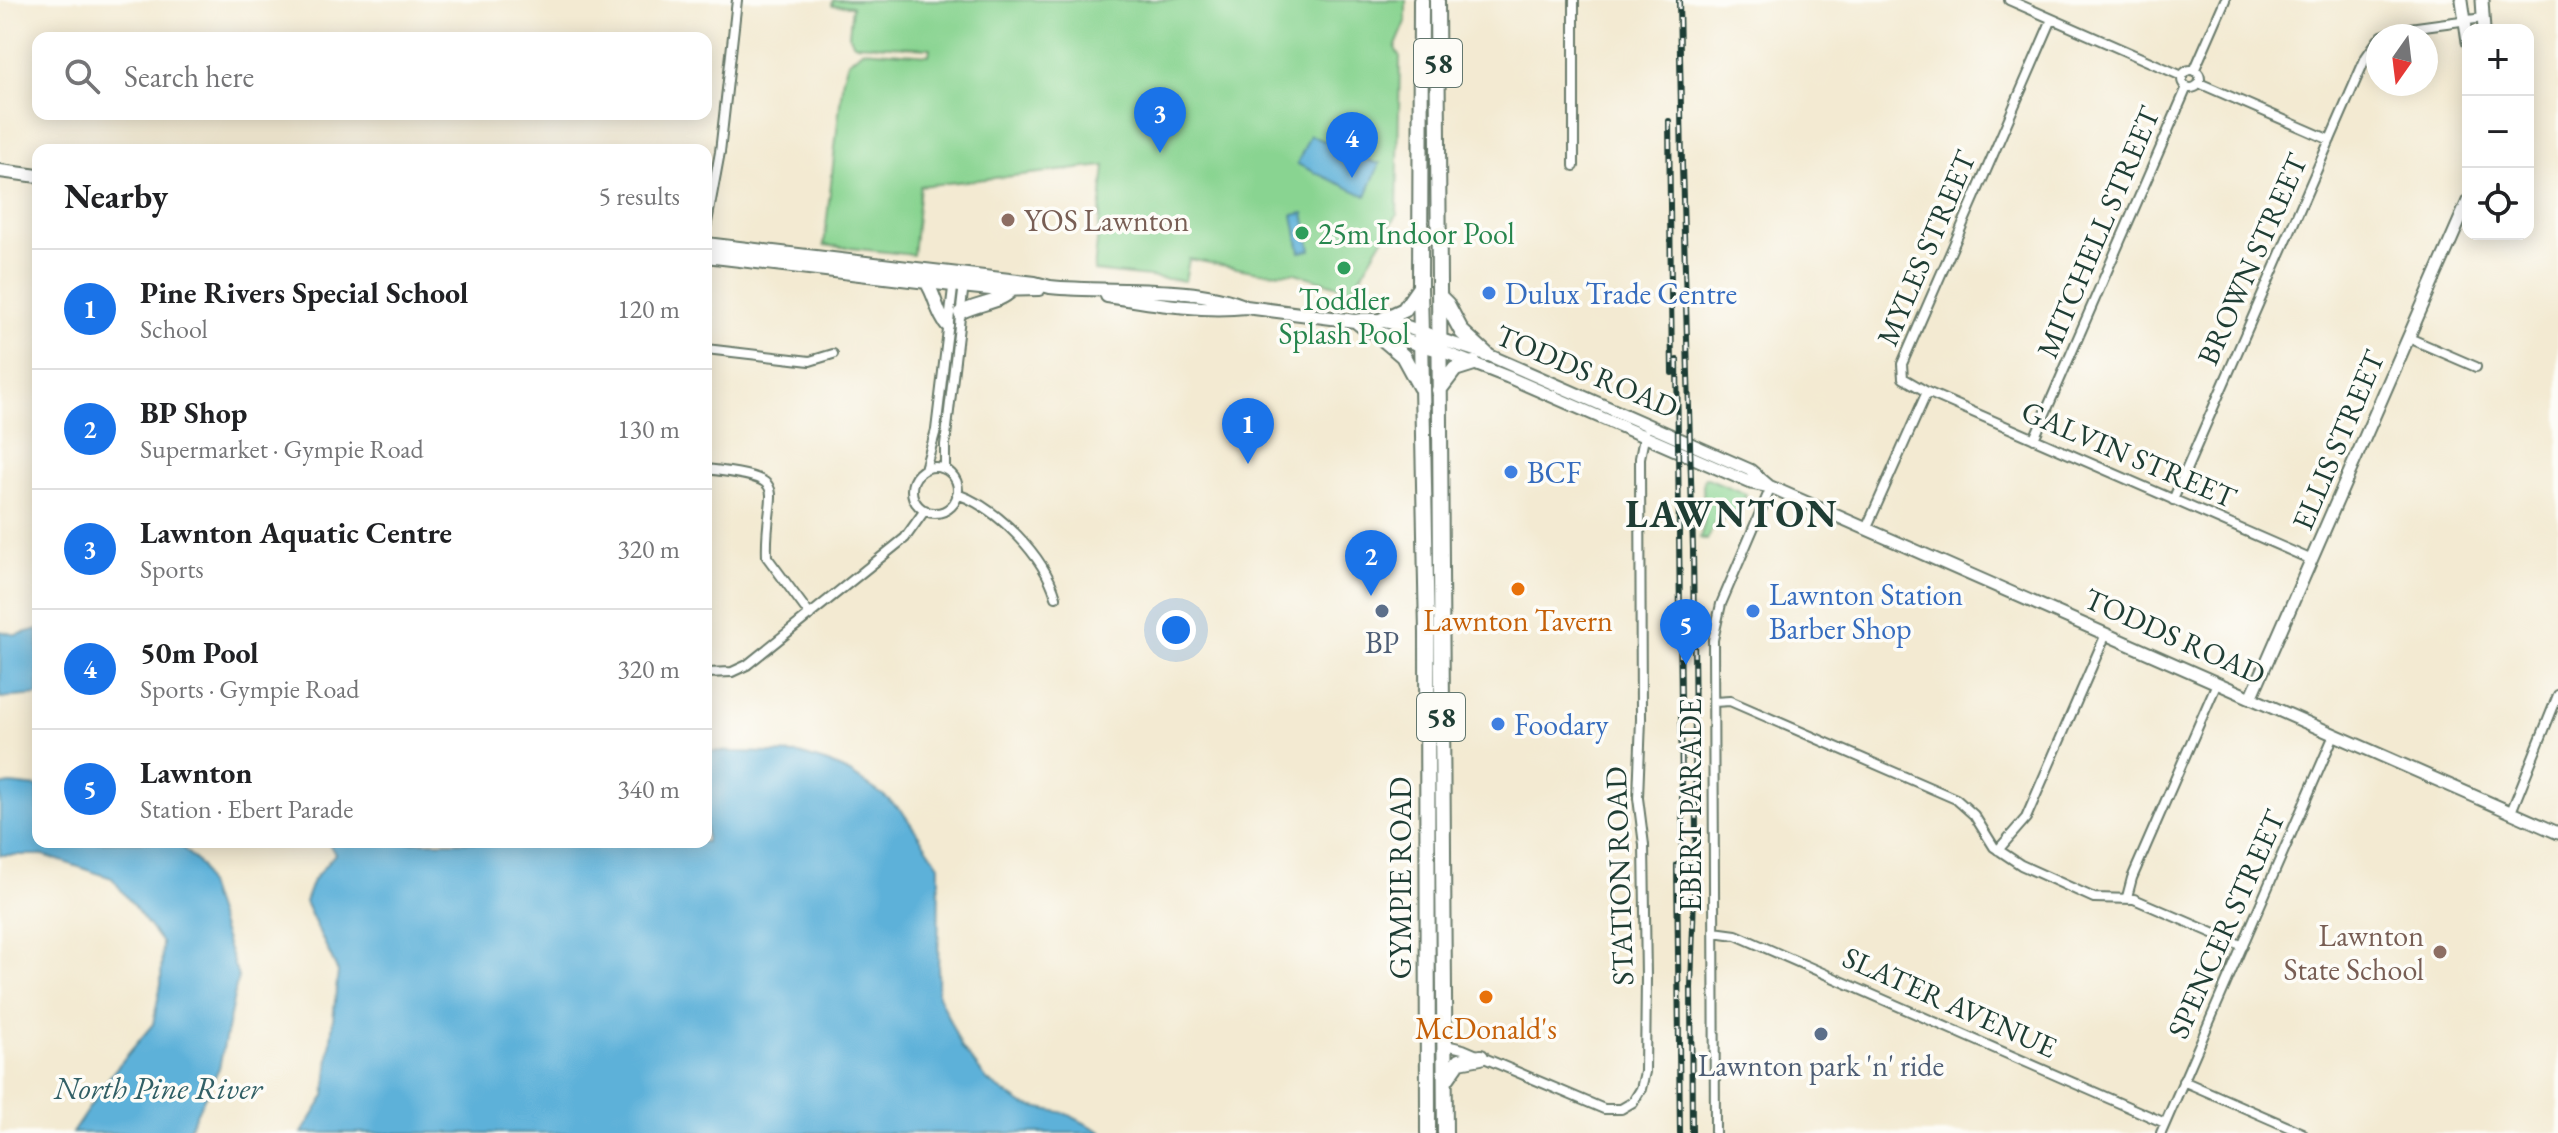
<!DOCTYPE html>
<meta charset="utf-8">
<style>
body{margin:0;font-family:"EB Garamond",serif;background:#f2f2f2;color:#202124}
.controls{position:absolute;right:24px;top:24px;display:grid;overflow:hidden;border-radius:16px;box-shadow:0 4px 20px #0003}
.controls button{width:72px;height:72px;display:grid;place-items:center;padding:0;border:0;border-bottom:2px solid #e0e0e0;background:#fff;color:#202124;font:40px sans-serif}
.compass{position:absolute;left:2366px;top:24px;width:72px;height:72px;border-radius:50%;background:#fff;box-shadow:0 4px 20px #0003;rotate:194deg}
.you{position:absolute;left:1176px;top:630px;width:28px;height:28px;margin:-20px;border:6px solid #fff;border-radius:50%;background:#1a73e8;box-shadow:0 0 0 12px #1a73e833}
.badge{display:grid;place-items:center;width:52px;height:52px;border-radius:50%;background:#1a73e8;color:#fff;font-size:26px;font-weight:700}
.pin{position:absolute;translate:-50% -66px;filter:drop-shadow(0 2px 4px #0008)}
.pin::after{content:'';position:absolute;top:42px;width:28px;height:24px;background:inherit;clip-path:polygon(0 0,100% 0,50% 100%)}
.list{margin:0;padding:0;list-style:none}
h2{display:flex;justify-content:space-between;align-items:center;height:104px;margin:0;padding:0 32px;font-size:34px}
h2 small{font-size:26px;font-weight:400;color:#757577}
.list li{display:grid;grid-template-columns:52px 1fr auto;gap:24px;align-items:center;box-sizing:border-box;height:120px;padding:0 32px;border-top:2px solid #e0e0e0}
.list b{display:block;font-size:30px;white-space:nowrap}
.list p{margin:0;font-size:26px;white-space:nowrap;color:#757577}
.list em{font-size:26px;font-style:normal;color:#757577}
.icon{flex:none;width:44px;height:44px;fill:none;stroke:currentColor;stroke-width:2;stroke-linecap:round;stroke-linejoin:round}
.map{position:relative;flex:none;width:2558px;height:1133px;overflow:hidden}
.search{position:absolute;background:#fff;box-shadow:0 4px 20px #0003;left:32px;top:32px;width:680px;height:88px;display:flex;align-items:center;gap:20px;box-sizing:border-box;padding:0 28px;border-radius:16px;color:#757577;font-size:30px}
.panel{position:absolute;background:#fff;box-shadow:0 4px 20px #0003;left:32px;top:144px;width:680px;height:704px;border-radius:16px}
.map>svg:first-child{display:block}
.green{fill:#89d491;stroke:#548862;stroke-width:2}
.water{fill:#5db1d9;stroke:#3e7786;stroke-width:2}
.lines{fill:none;stroke-linecap:round;stroke-linejoin:round}
.minor-casing{stroke:#697a6b;stroke-width:12}
.tertiary-casing{stroke:#697a6b;stroke-width:15}
.secondary-casing{stroke:#697a6b;stroke-width:16}
.trunk-casing{stroke:#697a6b;stroke-width:18}
.minor{stroke:#fff;stroke-width:8}
.tertiary{stroke:#fff;stroke-width:11}
.secondary{stroke:#fff;stroke-width:12}
.trunk{stroke:#fff;stroke-width:14}
.rail-casing{stroke:#1f3d34;stroke-width:6}
.rail{stroke:#fdfcf7;stroke-width:3;stroke-dasharray:9;stroke-linecap:butt}
.education-dot{fill:#8d6e63;stroke:#fdfcf7;stroke-width:3}
.leisure-dot{fill:#2e9e5b;stroke:#fdfcf7;stroke-width:3}
.shop-dot{fill:#3f7fe0;stroke:#fdfcf7;stroke-width:3}
.food-dot{fill:#e8710a;stroke:#fdfcf7;stroke-width:3}
.service-dot{fill:#5c6f8a;stroke:#fdfcf7;stroke-width:3}
.labels{text-anchor:middle;dominant-baseline:central;stroke-width:7;stroke-linejoin:round;paint-order:stroke}
.shield{fill:#fdfcf7;stroke:#62766e;stroke-width:2}
.shield-label{font-size:28px;font-weight:bold;fill:#1f3d34}
.education-label{font-size:30px;fill:#785e54;stroke:#fdfcf7;text-anchor:start}
.street-label{font-size:30px;fill:#1f3d34;stroke:#fdfcf7}
.leisure-label{font-size:30px;fill:#27864d;stroke:#fdfcf7;text-anchor:start}
.shop-label{font-size:30px;fill:#366cbe;stroke:#fdfcf7;text-anchor:start}
.food-label{font-size:30px;fill:#c56008;stroke:#fdfcf7}
.service-label{font-size:30px;fill:#4e5e75;stroke:#fdfcf7}
.water-label{font-size:32px;font-style:italic;fill:#326066;stroke:#fdfcf7}
.district-label{font-size:38px;font-weight:bold;letter-spacing:2px;fill:#1f3d34;stroke:#fdfcf7}
</style>
<div class="map">
<svg width="2558" height="1133" viewBox="0 0 2558 1133">
<rect width="100%" height="100%" fill="#fdfcf7"/>
<filter id="ink" filterUnits="userSpaceOnUse"><feTurbulence type="fractalNoise" baseFrequency=".0125" numOctaves="2"/><feDisplacementMap in="SourceGraphic" scale="16" xChannelSelector="R" yChannelSelector="G"/><feConvolveMatrix kernelMatrix="1 2 1 2 8 2 1 2 1" color-interpolation-filters="sRGB"/></filter>
<filter id="wash" filterUnits="userSpaceOnUse"><feTurbulence type="fractalNoise" baseFrequency=".006" numOctaves="4" result="noise"/><feDisplacementMap in="SourceGraphic" scale="32" xChannelSelector="R" yChannelSelector="G"/><feGaussianBlur stdDeviation="1.8" result="paint"/><feColorMatrix in="noise" values="0 0 0 0 0 0 0 0 0 0 0 0 0 0 0 0 0 1.4 0 .05"/><feComposite in="paint" operator="in"/></filter>
<g filter="url(#wash)">
<rect width="100%" height="100%" fill="#f3ead2"/>
<path class="green" d="M833,0H1406V22L1395,48L1400,57L1397,215L1352,290L1295,273L1258,272L1189,259L1185,281L1094,271L1105,166L920,186L913,255L824,245L843,77L848,62L862,50L929,55L930,48L854,44L849,35L852,6L832,5Z
M1705,477L1746,494L1739,515L1715,522L1707,540L1700,538L1704,524L1703,482Z"/>
<path class="water" d="M1310,135L1375,163H1380L1366,196L1297,164Z
M1304,213L1311,250L1300,252L1293,215Z
M38,629V695L0,698V631L16,635Z
M706,751L799,754L828,763L850,773L883,795L902,811L939,865L938,995L962,1048L988,1081L1024,1105L1065,1113L1104,1133H302L325,1096L338,972L305,902L313,880L335,854L328,842H706Z
M10,784L38,787V842H177L201,866L238,977L219,1068L187,1133H72L113,1072L153,1024L161,984L162,943L112,878L43,855H0V786Z"/>
</g>
<g filter="url(#ink)">
<g class="lines">
<defs>
<path id="minor" d="M1574,0V166
M2009,0L2182,76
M2052,19L1902,364L1903,378L1927,392L2312,560
M2382,36L2402,29L2483,18
M2182 79a9 9 0 1 1 18 0a9 9 0 1 1-18 0Z
M2194,71L2225,0
M2199,83L2330,140
M706,228L720,152L737,0
M2409,338L2476,367
M706,349L810,361L833,354
M2034,439L2187,87
M912 490a23 23 0 1 1 46 0a23 23 0 1 1-46 0Z
M706,469C799,480 764,485 767,557L810,615
M925,469L936,430L954,280
M945,469V445L963,292L961,283
M957,494C998,508 1044,556 1056,597
M2173,500L2366,57L2378,40
M1866,529L1927,392
M706,673L732,672L747,665L905,538L925,510
M1714,702L1730,701L1956,799L1974,815L1994,847L2021,865L2094,898L2134,899L2243,946
M2511,812L2558,695
M1998,850L2026,818L2106,634
M2127,897L2132,878L2217,683
M1714,932L1736,935L2165,1123
M1442,1044L1463,1049L1604,1109H1621L1633,1102L1641,1089L1645,1072L1646,977L1644,845L1638,798L1641,719L1640,458L1645,433
M2183,1081L2302,1133
M1715,1133L1713,640L1721,604L1771,487
M2161,1133L2334,735"/>
<path id="tertiary" d="M2462,0L2468,42
M2482,0L2484,30
M1439,339L1486,354L1750,470L1770,487
M1439,350L1508,377L1751,483L1771,487L2558,833
M2251,698L2468,201"/>
<path id="secondary" d="M0,171L38,176
M706,244L1035,283L1050,287C1108,293 1194,284 1246,307
M706,256L961,286L1000,290L1039,289
M926,282C936,295 936,313 947,325
M1107,296C1152,303 1202,312 1246,307L1355,321C1383,316 1412,328 1439,339
M960,313C977,303 999,304 1012,290
M1355,321L1365,329L1439,350"/>
<path id="trunk" d="M1421,0L1420,287L1427,633L1428,1133
M1437,0L1445,1133
M1439,296L1447,304L1462,332L1486,354
M1380,321L1404,310L1420,287
M1376,333L1403,356L1420,387
M1439,390L1455,369L1474,363
M1445,1081L1459,1061L1481,1057"/>
</defs>
<use href="#minor" class="minor-casing"/>
<use href="#tertiary" class="tertiary-casing"/>
<use href="#secondary" class="secondary-casing"/>
<use href="#trunk" class="trunk-casing"/>
<use href="#minor" class="minor"/>
<use href="#tertiary" class="tertiary"/>
<use href="#secondary" class="secondary"/>
<use href="#trunk" class="trunk"/>
<defs>
<path id="rail" d="M1679,0L1682,165L1693,548L1696,831L1691,988L1692,1133
M1669,121L1672,373
M1677,360L1683,876
M1677,865L1680,1133"/>
</defs>
<use href="#rail" class="rail-casing"/>
<use href="#rail" class="rail"/>
</g>
</g>
<g class="education-dot">
<circle cx="1008" cy="220" r="8"/>
<circle cx="2440" cy="952" r="8"/>
</g>
<g class="leisure-dot">
<circle cx="1302" cy="233" r="8"/>
<circle cx="1344" cy="268" r="8"/>
</g>
<g class="shop-dot">
<circle cx="1489" cy="293" r="8"/>
<circle cx="1511" cy="472" r="8"/>
<circle cx="1753" cy="611" r="8"/>
<circle cx="1498" cy="724" r="8"/>
</g>
<g class="food-dot">
<circle cx="1518" cy="589" r="8"/>
<circle cx="1486" cy="997" r="8"/>
</g>
<g class="service-dot">
<circle cx="1382" cy="611" r="8"/>
<circle cx="1821" cy="1034" r="8"/>
</g>
<g class="labels">
<g class="shield">
<rect x="1414" y="39" width="48" height="48" rx="6"/>
<rect x="1417" y="693" width="48" height="48" rx="6"/>
</g>
<g class="shield-label">
<text x="1438" y="63">58</text>
<text x="1441" y="717">58</text>
</g>
<g class="education-label">
<text x="1024" y="220">YOS Lawnton</text>
<text x="2424" y="935" text-anchor="end">Lawnton<tspan x="2424" dy="34">State School</tspan></text>
</g>
<g class="street-label">
<text transform="translate(2098 232) rotate(-67)">MITCHELL STREET</text>
<text transform="translate(1926 248) rotate(-67)">MYLES STREET</text>
<text transform="translate(2252 259) rotate(-66)">BROWN STREET</text>
<text transform="translate(1587 371) rotate(23)">TODDS ROAD</text>
<text transform="translate(2338 440) rotate(-67)">ELLIS STREET</text>
<text transform="translate(2129 454) rotate(23)">GALVIN STREET</text>
<text transform="translate(2175 636) rotate(24)">TODDS ROAD</text>
<text transform="translate(1690 805) rotate(-90)">EBERT PARADE</text>
<text transform="translate(1619 876) rotate(-92)">STATION ROAD</text>
<text transform="translate(1400 878) rotate(-90)">GYMPIE ROAD</text>
<text transform="translate(2226 924) rotate(-66)">SPENCER STREET</text>
<text transform="translate(1950 1002) rotate(24)">SLATER AVENUE</text>
</g>
<g class="leisure-label">
<text x="1318" y="233">25m Indoor Pool</text>
<text x="1344" y="299" text-anchor="middle">Toddler<tspan x="1344" dy="34">Splash Pool</tspan></text>
</g>
<g class="shop-label">
<text x="1505" y="293">Dulux Trade Centre</text>
<text x="1527" y="472">BCF</text>
<text x="1769" y="594">Lawnton Station<tspan x="1769" dy="34">Barber Shop</tspan></text>
<text x="1514" y="724">Foodary</text>
</g>
<g class="food-label">
<text x="1518" y="620">Lawnton Tavern</text>
<text x="1486" y="1028">McDonald's</text>
</g>
<g class="service-label">
<text x="1382" y="642">BP</text>
<text x="1821" y="1065">Lawnton park 'n' ride</text>
</g>
<g class="water-label">
<text x="158" y="1088">North Pine River</text>
</g>
<g class="district-label">
<text x="1732" y="513">LAWNTON</text>
</g>
</g>
</svg>
<div class="controls">
<button>+</button>
<button>−</button>
<button><svg class="icon" aria-label="locate" viewBox="0 0 24 24"><circle cx="12" cy="12" r="6"/><path d="M12 2v4M12 18v4M2 12h4M18 12h4"/></svg></button>
</div>
<svg class="compass" viewBox="-18 -18 36 36"><path d="M0-13l5 13h-10z" fill="#e53935"/><path d="M0 13l5-13h-10z" fill="#757577"/></svg>
<div class="you"></div>
<div class="pin badge" style="left:1248px;top:464px">1</div>
<div class="pin badge" style="left:1371px;top:596px">2</div>
<div class="pin badge" style="left:1160px;top:153px">3</div>
<div class="pin badge" style="left:1352px;top:178px">4</div>
<div class="pin badge" style="left:1686px;top:665px">5</div>
<div class="search"><svg class="icon" aria-label="search" viewBox="0 0 24 24"><circle cx="10" cy="10" r="6"/><path d="M15 15l6 6"/></svg>Search here</div>
<section class="panel">
<h2>Nearby<small>5 results</small></h2>
<ul class="list">
<li><span class="badge">1</span><div><b>Pine Rivers Special School</b><p>School</p></div><em>120 m</em></li>
<li><span class="badge">2</span><div><b>BP Shop</b><p>Supermarket · Gympie Road</p></div><em>130 m</em></li>
<li><span class="badge">3</span><div><b>Lawnton Aquatic Centre</b><p>Sports</p></div><em>320 m</em></li>
<li><span class="badge">4</span><div><b>50m Pool</b><p>Sports · Gympie Road</p></div><em>320 m</em></li>
<li><span class="badge">5</span><div><b>Lawnton</b><p>Station · Ebert Parade</p></div><em>340 m</em></li>
</ul>
</section>
</div>
